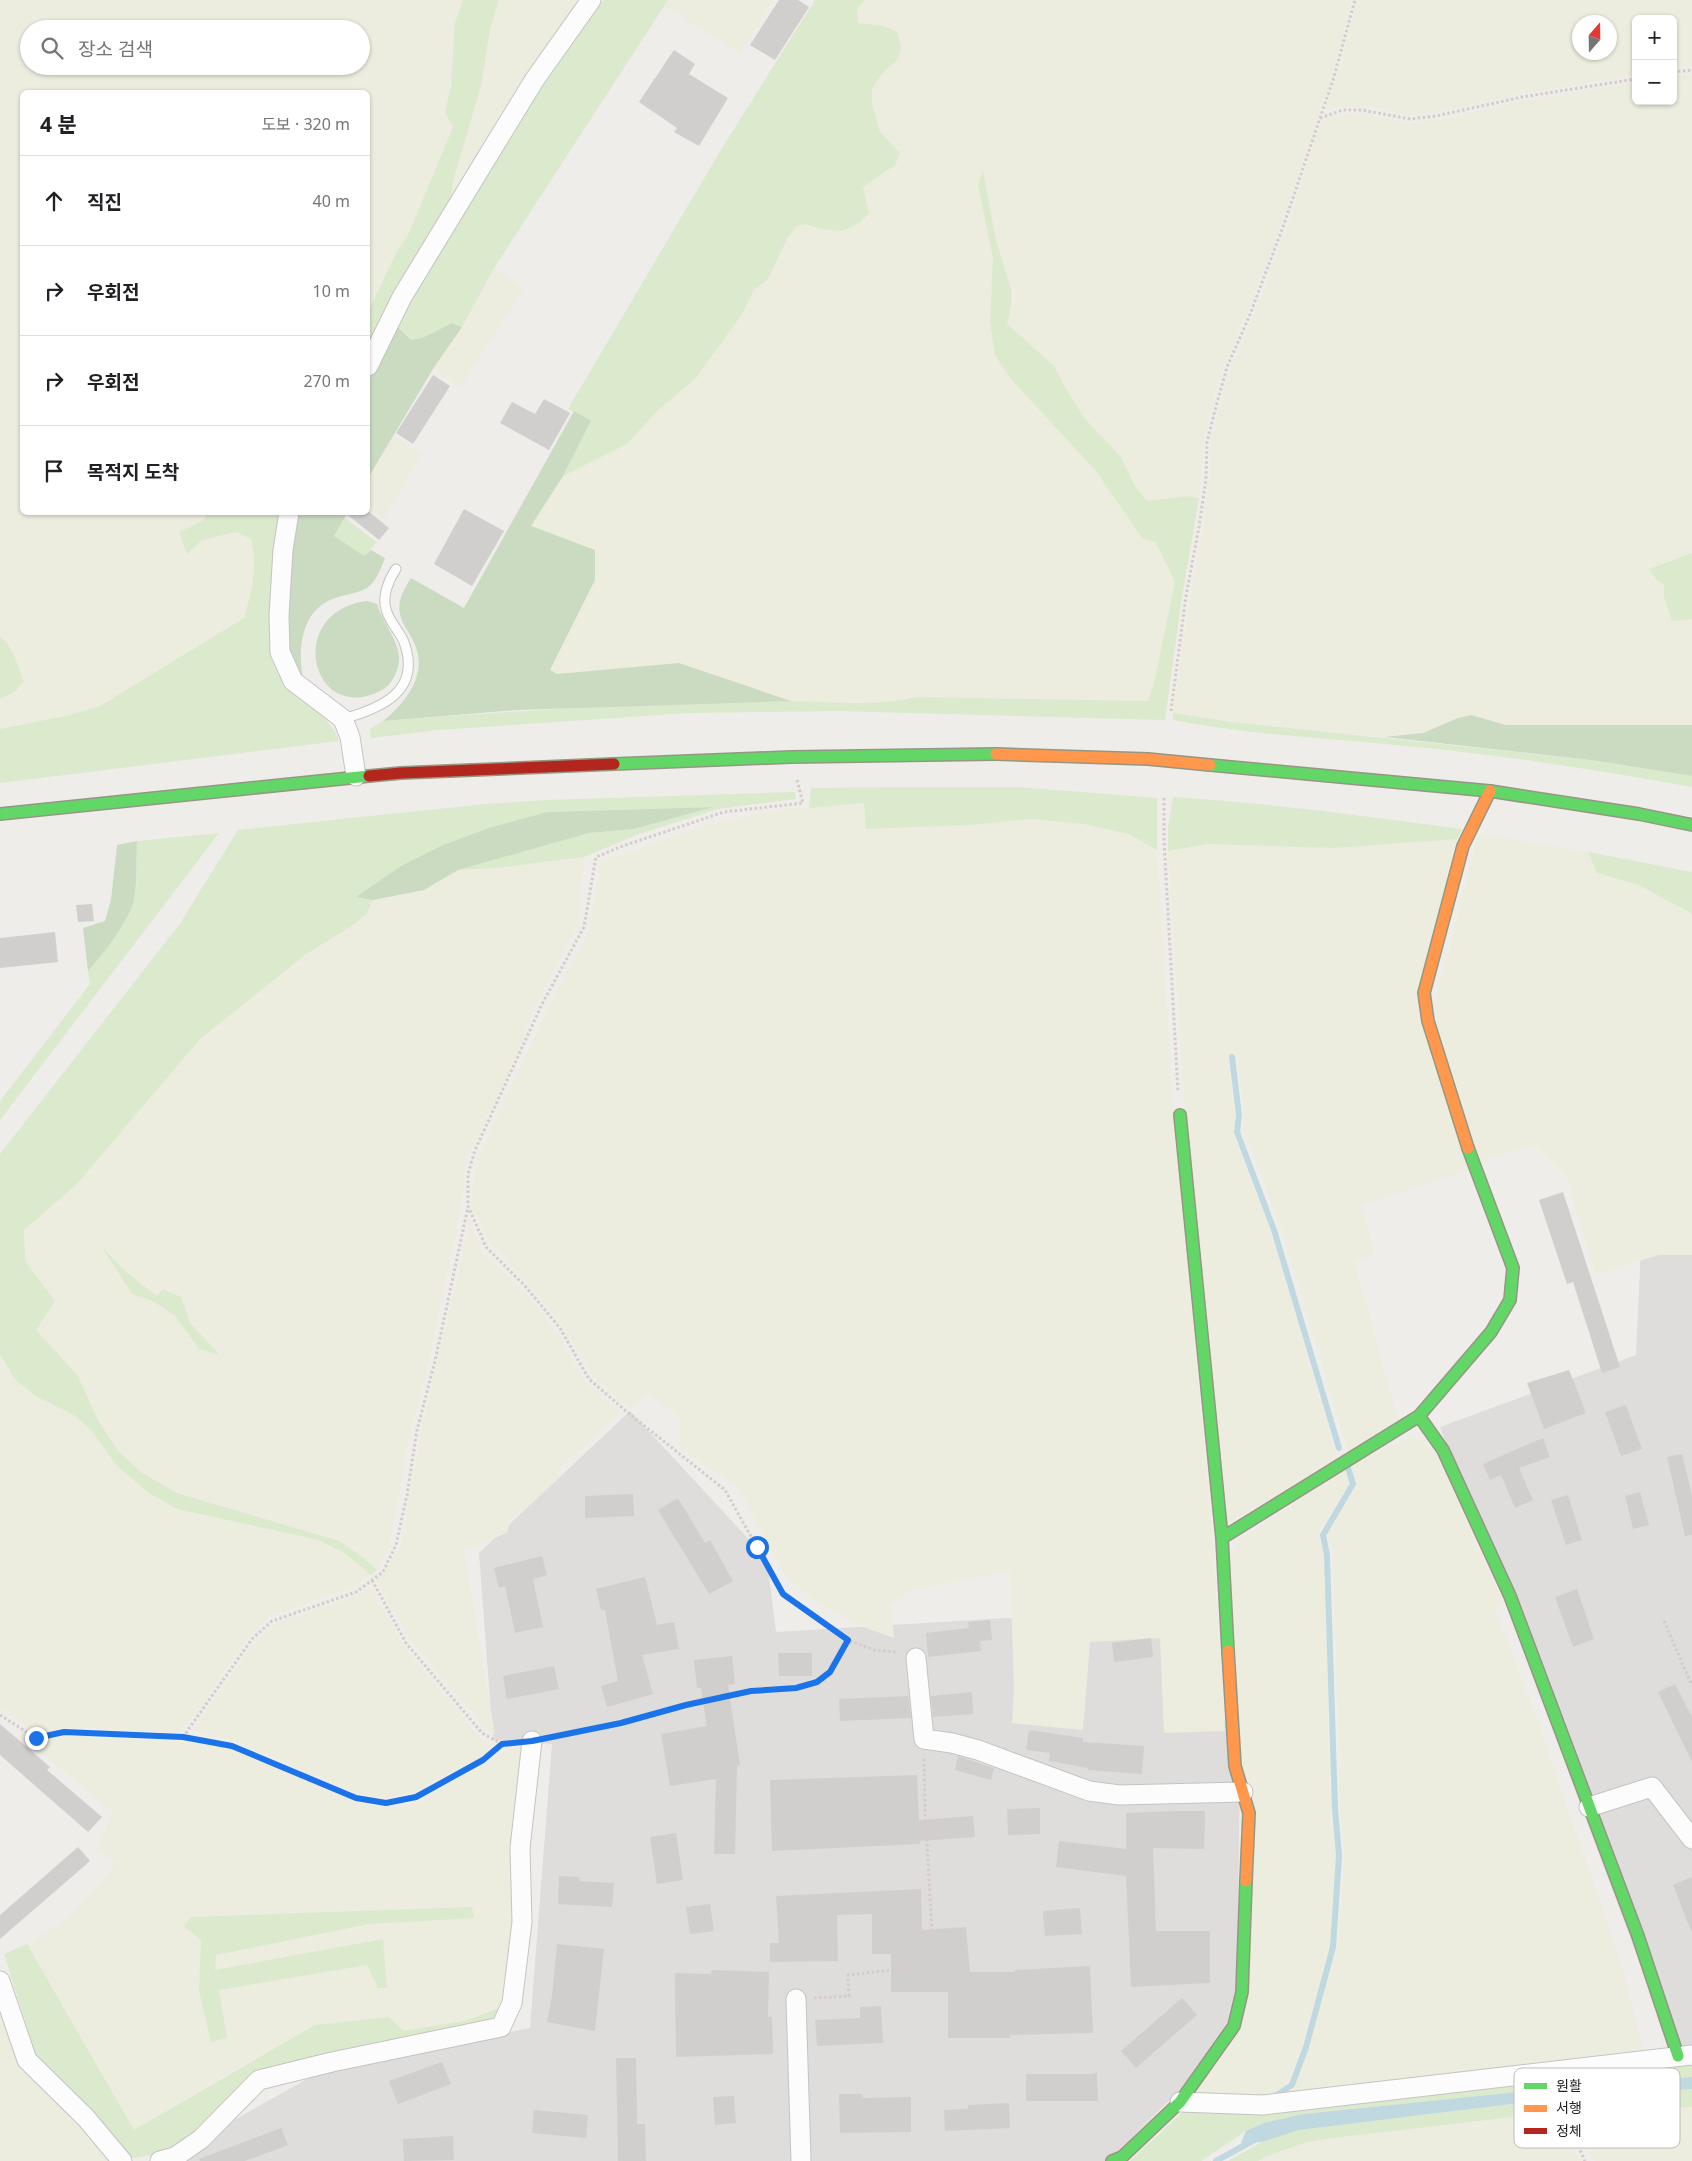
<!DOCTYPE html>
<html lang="ko">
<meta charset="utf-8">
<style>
body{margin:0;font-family:"Noto Sans","Noto Sans KR",sans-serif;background:#f6f6f6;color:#202124}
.controls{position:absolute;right:15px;top:15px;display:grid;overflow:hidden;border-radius:8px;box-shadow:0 1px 4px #0004}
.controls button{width:45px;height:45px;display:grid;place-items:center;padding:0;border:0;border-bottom:1px solid #e0e0e0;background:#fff;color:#202124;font:25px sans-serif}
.compass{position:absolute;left:1572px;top:15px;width:45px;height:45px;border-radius:50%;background:#fff;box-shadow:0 1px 4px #0004;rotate:20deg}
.stop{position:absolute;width:15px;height:15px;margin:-11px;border:4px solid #1a73e8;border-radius:50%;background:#fff}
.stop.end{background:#1a73e8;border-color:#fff;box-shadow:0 1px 5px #0008}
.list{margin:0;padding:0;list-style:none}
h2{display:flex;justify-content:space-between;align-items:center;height:65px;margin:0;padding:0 20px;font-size:21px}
h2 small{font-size:16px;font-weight:400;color:#757577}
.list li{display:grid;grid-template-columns:32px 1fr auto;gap:15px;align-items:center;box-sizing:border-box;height:90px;padding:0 20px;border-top:1px solid #e0e0e0}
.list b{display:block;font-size:19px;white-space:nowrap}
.list em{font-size:16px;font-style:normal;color:#757577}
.icon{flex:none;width:28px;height:28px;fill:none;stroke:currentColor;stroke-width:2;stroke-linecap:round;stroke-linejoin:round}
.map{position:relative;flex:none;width:1692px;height:2161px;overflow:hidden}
.search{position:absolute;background:#fff;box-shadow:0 1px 4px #0004;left:20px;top:20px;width:350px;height:55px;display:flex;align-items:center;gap:12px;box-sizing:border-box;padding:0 18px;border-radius:28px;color:#757577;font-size:19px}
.panel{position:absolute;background:#fff;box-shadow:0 1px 4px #0004;left:20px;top:90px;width:350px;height:425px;border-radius:8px}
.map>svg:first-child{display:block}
.residential{fill:#dedddb}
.farmland{fill:#ecedde;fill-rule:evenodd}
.grass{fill:#dbe9cc}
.forest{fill:#cadbc1}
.water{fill:#c0d8df}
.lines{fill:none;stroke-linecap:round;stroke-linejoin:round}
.stream{stroke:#c0d8df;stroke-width:6}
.building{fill:#d1cfcd}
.lane-casing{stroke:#c4c4c2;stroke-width:11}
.street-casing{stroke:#c4c4c2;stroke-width:21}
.fast-casing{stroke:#959783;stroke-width:14}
.slow-casing{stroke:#959783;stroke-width:14}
.jam-casing{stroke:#959783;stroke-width:14}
.path{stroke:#d7cbc9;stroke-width:3;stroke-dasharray:2.5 2.5;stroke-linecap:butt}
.lane{stroke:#fcfcfc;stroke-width:9}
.street{stroke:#fcfcfc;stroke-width:19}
.fast{stroke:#63d668;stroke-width:11}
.slow{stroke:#ff974d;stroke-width:11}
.jam{stroke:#b3261e;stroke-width:11}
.route{stroke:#1a73e8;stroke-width:6}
.key{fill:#fff;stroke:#bcbcbc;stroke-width:1}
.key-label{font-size:14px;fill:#212121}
</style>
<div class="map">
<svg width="1692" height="2161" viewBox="0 0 1692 2161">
<rect width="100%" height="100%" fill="#eeedea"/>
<path class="residential" d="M1641,1248L1692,1250V2048L1672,2050L1440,1427L1636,1355Z
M630,1411L767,1559L776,1632L1007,1618L1171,1636L1231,1730L1249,1861L1239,2018L1202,2068L1108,2161H161L325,2069L530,2028L552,1744L493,1740L479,1553Z"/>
<path class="farmland" d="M0,0H463L445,112L453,127L409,233L397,251L368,312V92H22V512L208,513L204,520L179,532L187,553L201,540L236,532L251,539L255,555L253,589L244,618L100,706L70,715L0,729V699L14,693L24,681L16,664L12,651L0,637ZM29,29H361V66H29Z
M499,0H586L451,203L453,181L481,86L490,29Z
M668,0H773L740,54L664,5Z
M865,0H1352L1330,82L1280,227L1245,318L1223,368L1210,413L1204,443L1199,499L1190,496L1147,501L1136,488L1121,457L1085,419L1069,394L1054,366L1007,324L1011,306V289L996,240L987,190L989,237L993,258L990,322L995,355L1011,379L1096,471L1143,539L1155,541L1175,582L1154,683L1148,701L941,697H916L894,703L865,704L791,701L679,663L557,674L550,669L595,580L531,526L563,476L627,444L742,314L754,290L768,279L787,239L797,226L806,223L822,229L869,213L863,187L895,165L900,153L880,132L872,104V89L881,75L899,58L869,25L858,23L857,9Z
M1358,0H1692V66L1673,69V19H1636V75L1519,94L1469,106L1410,116L1370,106L1354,105L1325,109L1336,81ZM1580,22H1610V52H1580Z
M1692,73V553L1650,570L1656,579L1664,585V597L1672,621L1692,619V725H1506L1471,715L1458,718L1423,733L1385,737L1232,722L1173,713L1190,596L1203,528L1209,479L1211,443L1217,415L1231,368L1253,318L1288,225L1321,121L1343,114L1362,113L1409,123L1436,120L1523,101L1636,82V101H1673V76Z
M494,268L524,288L461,387L433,369L462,327Z
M393,435L421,454L384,519L368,509V478Z
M865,803L866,829L968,825L1031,819L1084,824L1129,834L1157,850L1174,1122L1212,1536L1225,1731L1164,1733L1160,1638L1090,1642L1083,1730L1012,1723L1014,1689L1010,1571L911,1590L891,1606L894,1638L855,1624L814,1600L783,1573L739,1488L681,1449L679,1416L647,1394L631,1409L594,1378L563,1326L528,1283L490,1243L471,1204L475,1164L550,1004L589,931L601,860L620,856L699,827L777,810Z
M1478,834L1588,852L1597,873L1639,885L1692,914V1255H1659L1595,1274L1567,1177L1535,1145L1477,1162L1431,1019Z
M1457,839L1425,959L1467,1170L1362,1205L1374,1255L1354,1261L1398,1420L1348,1452L1282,1230L1244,1130V1112L1237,1053L1227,1054L1235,1113L1233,1135L1271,1233L1337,1458L1227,1524L1185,1113L1168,851L1207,844L1335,848Z
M584,857L577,928L536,1005L507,1076L466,1161L462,1202L430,1357L407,1445L390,1544L377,1570L365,1559L339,1541L177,1493L142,1473L118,1451L98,1420L78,1376L36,1330L55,1301L25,1261L24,1230L76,1185L200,1039L305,955L356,923L367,913L373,900L424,890L458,870L497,868ZM104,1249L126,1272L157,1296L181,1297L190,1323L219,1354L199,1349L175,1316L153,1301L132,1293Z
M470,1222L484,1254L523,1290L557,1332L586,1384L621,1413L558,1469L556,1481L510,1521L507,1533L464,1550L495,1735L484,1728L410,1639L376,1580L385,1572L401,1545L422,1427Z
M0,1354L14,1378L56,1407L75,1416L91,1430L118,1467L149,1493L177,1509L319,1540L345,1553L371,1575L354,1586L268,1617L248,1637L223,1672L197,1713L179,1732L66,1727L39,1733L0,1708Z
M1409,1437L1419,1440L1436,1454L1503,1603L1494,1607L1536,1716L1621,1963L1645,2054L1279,2099L1295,2087L1338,1947L1345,1853L1340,1803L1333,1552L1327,1533L1358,1484L1351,1466Z
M1345,1470L1350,1483L1318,1533L1325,1555L1330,1813L1336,1857L1330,1948L1301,2047L1288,2083L1270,2095L1265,2102L1191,2098L1236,2037L1240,1765L1229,1554L1239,1540Z
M371,1587L404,1647L480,1738L495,1746L478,1759L448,1773L412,1793L385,1798L359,1794L234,1741L193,1730L256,1641L274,1624L359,1595Z
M68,1736L181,1742L230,1749L355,1802L383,1808L408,1806L423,1801L462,1776L486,1764L507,1749L526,1747L514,1926L503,2007L464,2021L253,2059L134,2130L27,1944L69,1918L117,1863L96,1850L113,1812L25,1739L41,1741ZM472,1907L474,1918L369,1924L216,1955L215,1971L382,1939L387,1988H378L367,1965L219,1990L227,2038L211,2041L199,1991L201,1940L191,1917Z
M0,1999L22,2064L81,2125L110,2161H0Z
M1692,2107V2161H1595L1576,2120L1581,2113Z
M1555,2112L1580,2161H1258L1267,2156L1307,2142L1332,2138Z"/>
<path class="grass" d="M463,0H499L490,29L481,86L453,181L451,203L368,353V312L397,251L409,233L453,127L445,112L451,84L455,23Z
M604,0H668L494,268L462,327L452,323L422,338L411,340L396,325L500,150L593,13Z
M815,0H865L857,9L858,23L884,26L897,32L901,45L899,58L881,75L872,89V104L880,132L900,153L895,165L863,187L869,213L859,223L842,231L822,229L806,224L797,226L787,239L768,279L754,290L742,314L696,378L658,410L627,444L563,476L591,421L568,409L719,153Z
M983,171L996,240L1011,289V306L1007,324L1054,366L1069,394L1085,419L1121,457L1136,488L1147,501L1190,496L1199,499L1182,597L1165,720L839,711L688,713L439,730L371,738L370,729L383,721C498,712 613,705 728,702C749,702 771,701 792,701C834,702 875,707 916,697L1148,701L1154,683L1175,582L1155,541L1143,539L1096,471L1011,379L995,355L990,322L993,258L978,185Z
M208,513H282L274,552L272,659C284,700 327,706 339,741L0,783V729L70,715L100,706L244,618C252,591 258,567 251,539L236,532L202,540L187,554L179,532L204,520Z
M343,517L377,542L364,557L334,536Z
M1692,553V619L1672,621L1664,597V585L1656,579L1649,569Z
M0,637C14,647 17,666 24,681L14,693L0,699Z
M1173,713L1232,722L1591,760L1692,776V787C1598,770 1502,755 1406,746C1328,738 1250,735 1173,720Z
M904,787H1018L1157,798V850L1129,834L1084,824L1031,819L968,825L866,829L864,803L809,808L811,788Z
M795,792L796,799L718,809L639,834L584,857L497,868L458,870L589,833L634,829L710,807L548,812L356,897L373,900L367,913L356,923L305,955L200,1039L76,1185L24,1230L25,1261L55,1301L36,1330L78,1376L98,1420L118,1451L142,1473L177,1493L339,1541L365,1559L377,1570L371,1575L345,1553L319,1540L177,1509L149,1493L118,1467L91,1430L75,1416L34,1395L14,1378L0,1354V1154L179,925L238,830L485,804L548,800Z
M1173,797C1269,803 1366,816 1462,829L1457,839L1335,848L1207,844L1168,851V828Z
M219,833L0,1120V1101L90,984L88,971C104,953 122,930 132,907C139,888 136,861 137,841Z
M1588,852L1692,872V914L1639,885L1597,873Z
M102,1247L126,1272L157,1296L163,1289L181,1297L190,1323L220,1355L199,1349L175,1316L153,1301L132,1294Z
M472,1907L474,1918L369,1924L216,1955L215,1970L383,1939L387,1988H378L367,1965L219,1990L227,2038L211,2042L199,1991L201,1940L184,1926L191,1917Z
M27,1944L134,2130L315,2025L389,2017L404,2031L464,2021L503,2007L492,2023L259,2075L199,2134L169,2153L131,2158L36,2056L4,1954Z
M1692,2064V2077L1586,2085L1303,2114L1264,2123L1246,2131L1201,2161H1130L1185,2110Z
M1692,2089V2107L1581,2113L1555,2112L1332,2138L1307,2142L1267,2156L1258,2161H1228L1262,2142L1299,2130L1536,2101Z"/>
<path class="forest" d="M452,323L462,327L433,369L368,478V376L396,325L411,340L422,338Z
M574,411L591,421L563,476L531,526L595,550V580L550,670L557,674L679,663L791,701L517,710L383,721C405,704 428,674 415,645C411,634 402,625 400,614C397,601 404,589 411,578L464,608Z
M295,513H347L334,536L364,556L371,550L385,558C381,568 376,582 367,588C357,594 341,595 330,600C300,613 297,654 304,682L295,673L285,634Z
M367,601L377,604C382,621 397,638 399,656C400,669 392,686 380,691C311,726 284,611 367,601Z
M1471,715L1506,725H1692V776L1591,760L1385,737L1423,733L1458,718Z
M713,807L634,829L589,833L458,870L424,890L373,900L356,897L401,866L443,845L489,828L548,812Z
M137,841C136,860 138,890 132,907C122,930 104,953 88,971L83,928L105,921L111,900L117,845Z"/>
<path class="water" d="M1692,2077V2089L1536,2101L1299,2130L1262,2142L1241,2143L1246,2131L1264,2123L1303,2114L1586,2085Z"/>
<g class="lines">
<path class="stream" d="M1232,1057L1239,1115L1237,1132L1274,1230L1339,1448
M1271,2099L1292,2085L1306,2047L1333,1947L1339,1856L1335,1809L1327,1555L1323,1535L1353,1484L1348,1468
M1216,2161L1256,2139"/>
</g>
<path class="building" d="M779,0H798L809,7L775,60L750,45Z
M674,50L695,64L689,74L728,98L699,146L674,132L677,128L639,102Z
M433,375L450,386L413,444L396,433Z
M544,399L570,413L549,450L500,423L512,402L535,414Z
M464,509L504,531L472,586L434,564Z
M344,512H369L389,528L379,540Z
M92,904L94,921L78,922L76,905Z
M55,932L58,962L0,968V938Z
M1563,1192L1620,1367L1602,1373L1573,1282L1567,1284L1539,1200Z
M1569,1370L1586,1413L1544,1429L1527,1383Z
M1626,1405L1642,1449L1621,1456L1605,1412Z
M1543,1438L1550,1457L1519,1468L1533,1500L1515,1508L1501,1475L1490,1480L1483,1464Z
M1682,1454L1692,1495V1535L1685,1536L1667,1457Z
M1640,1492L1649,1525L1633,1529L1625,1496Z
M633,1494L634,1516L585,1518V1496Z
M1568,1495L1582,1540L1566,1545L1551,1500Z
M678,1498L705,1543L710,1540L733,1581L709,1594L658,1510Z
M542,1556L547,1575L533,1579L543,1627L515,1633L505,1586L499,1588L494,1568Z
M645,1577L657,1625L674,1622L679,1649L642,1655L653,1694L607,1707L601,1686L618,1681L605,1610H601L596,1589Z
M1577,1589L1594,1639L1573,1647L1555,1597Z
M990,1620L992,1640L980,1641L981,1651L928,1657L926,1633L969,1628L968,1622Z
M1151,1638L1153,1657L1114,1662L1112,1643Z
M778,1653H812V1676H779Z
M732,1656L735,1684L728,1685L740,1765L737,1766L735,1854H714L716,1779L670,1786L661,1734L707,1726L701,1688H697L694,1660Z
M554,1666L559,1689L507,1699L503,1676Z
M1675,1684L1692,1717V1762L1658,1692Z
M972,1692L973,1714L933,1717L931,1696Z
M908,1696L911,1718L840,1721L839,1699Z
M0,1724L50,1767L47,1770L102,1817L88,1832L0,1755Z
M1029,1730L1083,1738V1742L1144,1746L1142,1774L1088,1770V1768L1049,1761L1050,1753L1026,1750Z
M958,1756L994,1768L991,1780L955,1770Z
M917,1775L919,1820L973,1816L975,1837L920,1841V1844L772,1851L770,1780Z
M1040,1808V1834L1008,1835L1007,1809Z
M1175,1811H1205L1204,1849L1153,1848L1156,1931H1210V1983L1131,1987L1126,1876L1056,1867L1059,1841L1126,1849V1813Z
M676,1833L683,1880L657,1884L650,1837Z
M78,1847L90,1861L0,1939V1915Z
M559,1876L579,1877V1881L614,1883L612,1907L558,1904Z
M1692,1877V1931H1691L1673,1885Z
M921,1889L922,1930L966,1927L970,1972H1015L1014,1970L1090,1966L1093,2033L1010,2035V2038H948V1992H891V1954H872V1914L837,1915L838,1961L770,1962V1943H779L776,1896Z
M710,1904L714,1931L690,1934L686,1907Z
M1080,1908L1082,1934L1045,1936L1043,1911Z
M557,1944L604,1949L595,2031L547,2022L552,1996Z
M712,1970L769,1972L768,2017H772L773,2054L676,2057L675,1973L711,1974Z
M1182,1998L1197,2015L1136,2068L1121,2051Z
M881,2006L883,2043L817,2046L815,2020L860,2018V2007Z
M616,2058H636L637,2124H645L646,2161H618Z
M442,2062L451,2084L398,2104L389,2081Z
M1097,2072L1098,2101H1026V2074H1094Z
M839,2094H862V2098L911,2097V2132L840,2133Z
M734,2096L736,2123L715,2125L713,2097Z
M1009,2103L1010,2128L945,2131L944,2110L968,2109V2105Z
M534,2110L588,2115L586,2138L532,2133Z
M281,2128L288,2145L245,2161H200L199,2159Z
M453,2136L454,2160L404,2161L403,2139Z"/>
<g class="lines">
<defs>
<path id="lane" d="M343,719C382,708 422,691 404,642C399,630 389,622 386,609C382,596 389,579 396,569"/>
<path id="street" d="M368,366L402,297L489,154L535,79L591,0
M289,512L283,550L279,616L280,652L293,681L343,719L350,737L356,776
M916,1658L924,1739L952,1743L978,1750L1089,1791L1119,1795L1243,1792
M1589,1807L1652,1787L1692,1839
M0,1981L27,2060L86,2118L122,2161
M796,1999L801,2161
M1180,2102L1263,2105L1692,2055
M160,2161L175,2157L201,2139L259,2080L332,2062L501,2027L512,2003L522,1922L520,1848L532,1741"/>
<path id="fast" d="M614,764L791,757L996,754
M1210,765L1490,791L1639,814L1692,825
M0,814L369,776
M1180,1115L1222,1538L1228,1651
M1419,1416L1443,1450L1510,1596L1638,1936L1678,2056
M1222,1538L1419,1416L1491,1332L1510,1300L1513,1268L1468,1148
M1112,2161L1122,2157L1180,2102L1234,2026L1242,1992L1246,1881"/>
<path id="slow" d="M996,754L1148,759L1210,765
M1468,1148L1428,1021L1424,993L1463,846L1490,791
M1228,1651L1235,1766L1249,1813L1246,1881"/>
<path id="jam" d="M369,776L401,773L614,764"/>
</defs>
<use href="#lane" class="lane-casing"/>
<use href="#street" class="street-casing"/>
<use href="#fast" class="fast-casing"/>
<use href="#slow" class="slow-casing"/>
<use href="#jam" class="jam-casing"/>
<path class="path" d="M1673,72L1692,70
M1320,118L1343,110H1362L1410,119L1436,116L1522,97L1636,79
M1171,711L1186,596L1199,527L1206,479L1207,442L1214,414L1227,367L1249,317L1284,224L1333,80L1355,0
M797,780L803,803L724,812L620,847L596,857L584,927L542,1004L475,1150L468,1174V1206L486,1247L525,1286L560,1328L589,1379L627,1412L725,1490L783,1594L848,1640L873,1650L897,1652
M1164,798V840L1178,1092
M372,1580L406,1643L482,1733L502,1744L514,1743
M1664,1621L1692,1686
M0,1715L36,1738L64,1732L183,1737L252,1639L272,1621L356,1592L383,1572L396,1545L407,1495L417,1430L435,1361L468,1207
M183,1737L232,1746L356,1798L385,1803L416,1797L483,1760L502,1744
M549,1737L621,1723L686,1705L751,1691L796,1689L817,1682L830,1672L848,1640
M814,1998L849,1996L848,1975L924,1966L934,1963L925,1811L924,1757
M1568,2123L1585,2161"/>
<use href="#lane" class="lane"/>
<use href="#street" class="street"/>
<use href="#fast" class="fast"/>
<use href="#slow" class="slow"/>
<use href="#jam" class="jam"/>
</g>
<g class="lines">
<path class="route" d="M36,1738L64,1732L183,1737L232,1746L356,1798L386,1803L416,1797L483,1760L502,1744L532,1741L621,1723L686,1705L751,1691L796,1688L817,1682L830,1672L848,1640L783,1594L757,1547"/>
</g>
<rect x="1514" y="2068" width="166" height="80" rx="8" class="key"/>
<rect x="1524" y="2083" width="23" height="6" fill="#63d668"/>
<rect x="1524" y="2105" width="23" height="7" fill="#ff974d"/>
<rect x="1524" y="2128" width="23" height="6" fill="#b3261e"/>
<g class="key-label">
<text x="1556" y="2091">원활</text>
<text x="1556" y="2113">서행</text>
<text x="1556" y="2136">정체</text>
</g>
</svg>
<div class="controls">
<button>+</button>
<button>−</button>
</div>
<svg class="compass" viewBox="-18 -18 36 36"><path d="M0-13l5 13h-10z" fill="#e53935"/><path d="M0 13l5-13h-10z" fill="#757577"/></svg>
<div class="stop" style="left:757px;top:1547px"></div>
<div class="stop end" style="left:36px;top:1738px"></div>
<div class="search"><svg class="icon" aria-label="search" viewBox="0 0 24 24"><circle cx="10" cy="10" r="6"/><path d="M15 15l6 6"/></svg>장소 검색</div>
<section class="panel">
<h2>4 분<small>도보 · 320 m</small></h2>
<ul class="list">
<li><svg class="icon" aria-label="ahead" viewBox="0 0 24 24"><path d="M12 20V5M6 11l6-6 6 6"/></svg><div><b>직진</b></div><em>40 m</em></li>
<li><svg class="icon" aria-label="right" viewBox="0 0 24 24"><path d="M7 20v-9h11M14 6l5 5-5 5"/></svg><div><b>우회전</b></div><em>10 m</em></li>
<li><svg class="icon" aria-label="right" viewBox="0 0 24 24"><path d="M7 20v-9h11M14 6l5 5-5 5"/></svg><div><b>우회전</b></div><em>270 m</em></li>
<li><svg class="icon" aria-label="arrive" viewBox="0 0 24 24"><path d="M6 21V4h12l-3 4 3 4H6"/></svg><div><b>목적지 도착</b></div></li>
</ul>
</section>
</div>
